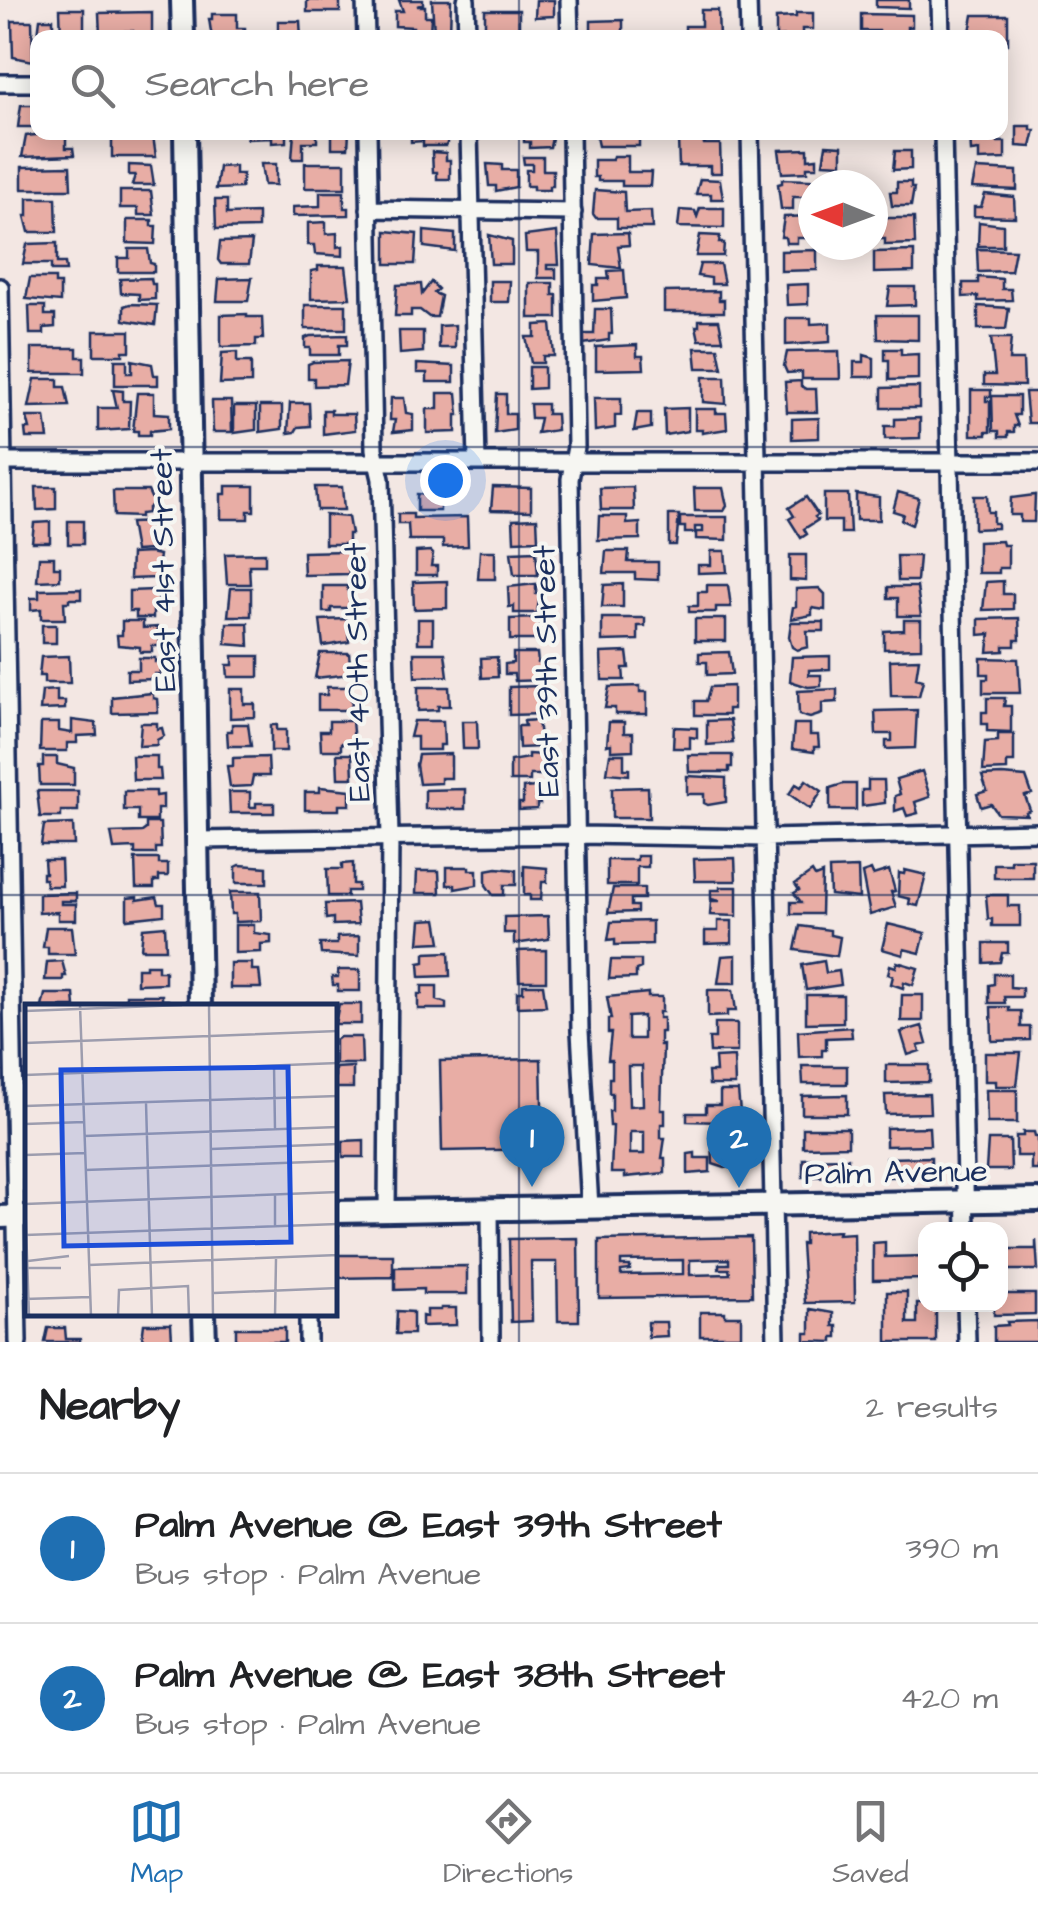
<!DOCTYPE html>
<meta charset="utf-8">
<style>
body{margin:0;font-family:"Architects Daughter",sans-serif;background:#f6f6f6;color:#202124}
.controls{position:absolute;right:30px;bottom:30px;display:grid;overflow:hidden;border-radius:20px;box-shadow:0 5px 25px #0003}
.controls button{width:90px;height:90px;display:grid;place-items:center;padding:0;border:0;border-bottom:2px solid #e0e0e0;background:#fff;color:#202124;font:50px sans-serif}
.compass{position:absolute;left:798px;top:170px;width:90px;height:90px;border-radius:50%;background:#fff;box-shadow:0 5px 25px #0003;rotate:271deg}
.you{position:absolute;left:445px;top:480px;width:35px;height:35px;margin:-25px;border:8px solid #fff;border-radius:50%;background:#1a73e8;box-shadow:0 0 0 15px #1a73e833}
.badge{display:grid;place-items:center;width:65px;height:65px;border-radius:50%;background:#1f6fb2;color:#fff;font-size:32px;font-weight:700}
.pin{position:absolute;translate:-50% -82px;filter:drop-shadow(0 2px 5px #0008)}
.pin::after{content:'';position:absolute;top:52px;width:35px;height:30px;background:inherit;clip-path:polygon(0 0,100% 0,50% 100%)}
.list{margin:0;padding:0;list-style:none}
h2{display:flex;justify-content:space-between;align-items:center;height:130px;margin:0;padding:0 40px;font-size:42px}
h2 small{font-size:32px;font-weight:400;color:#757577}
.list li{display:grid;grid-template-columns:65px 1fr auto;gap:30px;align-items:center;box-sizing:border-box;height:150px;padding:0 40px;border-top:2px solid #e0e0e0}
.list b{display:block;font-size:38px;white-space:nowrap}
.list p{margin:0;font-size:32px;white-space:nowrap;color:#757577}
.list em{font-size:32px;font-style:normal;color:#757577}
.icon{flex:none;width:55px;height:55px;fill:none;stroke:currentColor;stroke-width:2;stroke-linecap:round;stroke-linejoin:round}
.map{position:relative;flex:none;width:1038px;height:1342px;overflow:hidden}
.search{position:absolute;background:#fff;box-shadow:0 5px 25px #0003;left:30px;right:30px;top:30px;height:110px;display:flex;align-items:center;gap:25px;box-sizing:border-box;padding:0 35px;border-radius:20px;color:#757577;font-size:38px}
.sheet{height:430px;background:#fff}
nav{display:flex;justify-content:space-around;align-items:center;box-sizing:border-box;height:140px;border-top:2px solid #e0e0e0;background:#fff;font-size:28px;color:#757577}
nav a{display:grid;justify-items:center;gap:5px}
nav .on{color:#1f6fb2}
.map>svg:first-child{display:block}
.building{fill:#e8ada5;stroke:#1b2f5e;stroke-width:2.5;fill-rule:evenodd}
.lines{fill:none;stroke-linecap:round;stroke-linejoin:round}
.street-casing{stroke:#1b2f5e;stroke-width:22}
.secondary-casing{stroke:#1b2f5e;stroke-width:28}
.street{stroke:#f6f6f2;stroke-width:15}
.secondary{stroke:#f6f6f2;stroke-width:20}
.grid{fill:none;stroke:#1b2f5e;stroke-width:2.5;stroke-opacity:0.55}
.labels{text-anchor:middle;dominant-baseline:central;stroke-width:8;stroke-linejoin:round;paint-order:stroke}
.street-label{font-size:32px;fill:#1b2f5e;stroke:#f6f6f2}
.inset-road{fill:none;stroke:#9d9dae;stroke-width:2.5}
.view{fill:#1d4ed8;fill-opacity:0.15;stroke:#1d4ed8;stroke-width:5}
.inset-edge{fill:none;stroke:#1b2f5e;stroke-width:5}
</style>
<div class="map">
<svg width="1038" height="1342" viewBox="0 0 1038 1342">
<rect width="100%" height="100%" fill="#f3e7e3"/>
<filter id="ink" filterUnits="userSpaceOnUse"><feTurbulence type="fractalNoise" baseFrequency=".01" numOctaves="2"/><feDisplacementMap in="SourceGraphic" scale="20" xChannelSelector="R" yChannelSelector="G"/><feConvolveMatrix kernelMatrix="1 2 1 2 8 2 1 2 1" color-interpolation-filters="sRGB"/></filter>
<g filter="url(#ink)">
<path class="building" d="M307,0L340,1V12H307Z
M399,0H423V4L417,6H425V16H431L430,34H413V27L395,26V11H403Z
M432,0H451L450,33H434Z
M536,0H554V16L535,17Z
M876,0H909V8L876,7Z
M60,9H84V38H61Z
M485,10H519V29L485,30Z
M701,10H718L719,38H685V26H701Z
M152,12V36H133V31H125V35H100L99,13Z
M796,13H813V29H802V36L776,37V18L796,17Z
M212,14H237V28H245V38H212L209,19H212Z
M861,14L912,15V27H907V38H895V34L891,38H870V35H879V31H861Z
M973,15H1008V44H1000V38H969Z
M40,19H53V38H38L37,53L38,35Z
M623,20V38L591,37V21Z
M12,21H32L33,61L13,57Z
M278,21H300L301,38H278Z
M21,105H38V127H18Z
M1017,126H1031V130H1035L1031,147L1017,146Z
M66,132V148H73L74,155L22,157L26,136Z
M237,132H286V142L272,143V138L247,139V133Z
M294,132H323V133H317V142H303V159H292Z
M332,132H349L348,148H332Z
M451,132L446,146H423V141L411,142V133H402Z
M524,132L553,133L550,147L530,148V142H524Z
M595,132H639V146H598Z
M970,132H994L998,142H1005V159L979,160V151L971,152Z
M153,136L156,157H112V137Z
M678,139H703L704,144H720L721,173H710V166H679Z
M826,145L842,146V164L823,163Z
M808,149V159L817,158V167H807V172L782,173L779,150Z
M895,151H911V169L893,170Z
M432,152L446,153V160H450V179H437V172H433Z
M613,156H628V172H651L650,186H622V181H598V177H594V160H612Z
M523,157H543V170H553V186H549V190H533V186H526V170H532V164H524Z
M305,163H345V188H305Z
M261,164H276V185H264Z
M487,164L502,165V170H516V187L496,191V186H489Z
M129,165L151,166L154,185H132L135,175H129Z
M70,166L71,189H22V167Z
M235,166V174H243L241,188L216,189L219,167Z
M976,169L1017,171V190L972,188Z
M700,179L720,180L723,199H711V194H696Z
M782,179L833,181V185H813V197H793V209H781L778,184L782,183Z
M897,182H911V188H914L911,206H892L890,192H897Z
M595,190L624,192L625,212L651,211L652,228H617V218H596L593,214Z
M120,191H151L154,215H138V208H120Z
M320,192H344V208H349V215L293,216V207L320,206Z
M985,194L1014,197L1015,217L974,216V207H981Z
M28,198H56L57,232H29L25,216H28Z
M215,200H227V214L258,213V228L216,229Z
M700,208H724V228L678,227L680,210L695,211L697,217Z
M813,216V238H797V243H786L785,237H781L784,217Z
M875,218H914L915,244L885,245V239H875Z
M127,220H152V226H156L155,244L127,243Z
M326,222V234L337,233V247L343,246V256L315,254L314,245H308V223Z
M979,222L1003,225V246H978Z
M386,231L417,234L415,264H386Z
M424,231L455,234V251L424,247Z
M557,232L559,265H547V269H556V278H538V252H526L525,236Z
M628,233L629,245L618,246L621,268L592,265L594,234Z
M489,235L512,241V264H491Z
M700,235L720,236L719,243H724L723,256H696Z
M252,241L249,264H221L218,260L220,242Z
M57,243V263H65L66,271H51V264H23L27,244Z
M129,249H148L150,263L154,264V272H118V258H129Z
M977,249L1015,250L1011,271L978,272Z
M817,250V270L781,271V251Z
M914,251V272L874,273V252Z
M700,264H720L724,284H711V278L697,276Z
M318,266H346L350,298L311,299V271L318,270Z
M624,270L626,298L593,301V285H598V279H609L608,271Z
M978,277L1002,279V289H1011L1012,300L978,301V296L963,297V283H978Z
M30,278H55V284H60V302L26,299Z
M151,278L152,284H155V299L139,300V294L121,293L120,279Z
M252,278L248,301H217L219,279Z
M490,281H510L509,302H490Z
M431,282L438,289L434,293L441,296L437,317H429L420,310H411V316H395L397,285L421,284L422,294Z
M529,283H553V295H557V318H529Z
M808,284V304L787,305L786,285Z
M890,287H915V305L887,306Z
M719,291V300H724V312H664V292Z
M130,304L157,305L155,325L124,320V306Z
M305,305H346V329H305Z
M29,306H45V315H55V327L44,328V334H30Z
M978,306L1009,308L1006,329H978Z
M595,309H611L612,334H609V340L583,344V334H594Z
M247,314V317H262L263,339H256V346L221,347V315Z
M877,315H918V340L878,339Z
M786,318H811V324L830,323V342L786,345Z
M699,320H719L723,340H699L696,326H699Z
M551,324L554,356H543V363H531L526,337H535V325Z
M455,325V348H439V326Z
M94,331H130V351H123V355H94Z
M399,331H423V352L400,354Z
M347,335V345H339V355H310V348H305V338L310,336Z
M991,338H1011L1009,360H1023L1024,386L984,385V375H995Z
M637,345V356H643L644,369L596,370V347Z
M32,348H77V357H84V373H32Z
M695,348H718L722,368H697Z
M885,349H901V355L918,354V379L889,380V360H885Z
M839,351L840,379H802V372L787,373L784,366L787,352Z
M237,352V362H251V383L220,384L222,353Z
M864,355L874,358V377H854V362H864Z
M115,360H127V373H132V360L152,364L154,375H158V385H115Z
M348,361L345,385L314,386V378H308V364L313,362Z
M417,364L454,366V382H427V373H417Z
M529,367H544V388L529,389Z
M703,377H725L726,404L703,402Z
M35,379H58V387H65L69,406L29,407Z
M801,381V386L806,389H816L817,412H787L785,382Z
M919,387V408H882V388Z
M113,390L123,391V401H130L129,429L98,431V408H117Z
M971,390H991V397H986V401H990V432H986V435H971Z
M1025,392H1038V428V423H1028Z
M137,393H154V413L169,414V429L150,431V435H138V431H133Z
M438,393H457L459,415H456V432L427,433V409H438Z
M497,394H506V414H515V430L495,433Z
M992,396H1019V415H1014L1018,426H1014V432H1008V437H999V431H993Z
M391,398H404L406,413L413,414V430L393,432L395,420H390Z
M594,398H621V415H615V428L595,431Z
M212,401H231L232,432H213Z
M290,403H309L310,426L298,427L295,432L288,433Z
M530,404H547V414H556L557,430L537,433L540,418H531Z
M234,406H256V430L234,433Z
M260,406H282V429L260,432Z
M688,408V431L665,435L664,409Z
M695,409H716V413H726L727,429L702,433V430H695Z
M323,410H331V414H354L355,430L323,434Z
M637,413H651V428L634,431Z
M27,417H45L48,438H26L25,429H30Z
M819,418V438L792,439V419Z
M920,418V438L885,439V426H895V419Z
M226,486H254V511H248V519H221V494H226Z
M36,487H56V509L37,510Z
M315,487H342L344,510H317Z
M493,487L531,488V511L491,510Z
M633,487L634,510H601L600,488Z
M694,488H723L727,506L724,511H695Z
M113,491H148L154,504L148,508V513L140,514V517L114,516Z
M898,492L919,498L912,525L901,520L903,514L893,511Z
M417,494L440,496V511H417Z
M824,494H848L850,533H841V521H824Z
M856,494L879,497V520H856Z
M1035,495L1034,522H1020V515H1010L1011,498Z
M974,496H987L988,512H993V523H997V528L974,529Z
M806,497L818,515L815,517L818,520L804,529L807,534L801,538L789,519L794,516L789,508Z
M398,514H413V518L467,517L468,546L443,547V540H409L408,524H398Z
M325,515L348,517L351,534H348V544H325Z
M669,515H679L676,545H669Z
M599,516H627V524L640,523V539L598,540Z
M680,517H727V540L696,539V532H703V527H695V533H685V527H680Z
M537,518L538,540L514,541L513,519Z
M68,521H83V544H68Z
M50,522V542H32L34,523Z
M158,522L159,543L151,544V550L135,551L130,523Z
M1002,541L1003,545H1008V568H999V573H978V542Z
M347,551L349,574L304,575L303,552Z
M430,551L433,554L431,566H437V575H416V552Z
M480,551H495V579H478Z
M536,551L538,575H514L511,552Z
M606,551H629L628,562H658V580L635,579V573H604Z
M711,551H725L727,572L698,573V565H711Z
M150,553L159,555L156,578L130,579L131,554Z
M265,553V565H249L250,584H227L225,554Z
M790,555H806V581L790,580Z
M897,556H919L917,581H898Z
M39,557H54V567H60V580L37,581Z
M447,581V608L414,609L413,582Z
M1003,581V594H1013V609L983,610L986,582Z
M536,584V594H540L537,613H514V606L509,607L508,587Z
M623,584V607H602L604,585Z
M707,585H728L731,607H716V612H689V606H698V592H707Z
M323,586H347L350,603L348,608H331V612H323Z
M888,587H917L921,616H898V598H888Z
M231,588H251V616H228Z
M819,588L825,594V610L812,608V615L791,619L793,607L796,606V589Z
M81,589V599H69V602H64L65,619H41V609L31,610V598H39V590Z
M153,590V595H158V606H153V618H136V611H129V591Z
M539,618L542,640H510V619Z
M602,618H645V626H638V640L602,641Z
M1019,618L1020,640H1015V646H1004V651L988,652L990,634L979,635V619Z
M347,619L349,642L323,646L320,620Z
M418,619H433V643H418Z
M695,619H726V641H695Z
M904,620H921V648L884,649V631L904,630Z
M122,621H143V628L157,627L160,646H152V652H140V647L118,645L117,635H122Z
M791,622H824V631H807L808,647L797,650L792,647L789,637Z
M227,623H248L249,646L226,644Z
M42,625H56V643H42Z
M627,652L629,668H623L624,680H602L601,653Z
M729,652L732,674L707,675V662H699V653Z
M320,653H349L351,674L315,678Z
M414,653H445L448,676L415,677Z
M513,653H537L538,663H543L544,680L515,681L514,674H505V664L513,663Z
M69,656L70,683H44V676H39L41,657Z
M233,656H259V677H228L227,665H233Z
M830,656V669L809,670V675H821V686L808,687L790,681L792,657Z
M497,657L498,677L482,678L481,658Z
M139,658H155V662H160L161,670L160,674H155V679L127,680V670H139Z
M981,658L1018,659L1020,693H983V679H988V674H981Z
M919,659L916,678L923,680L919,696H891L890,660Z
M541,686V700H546L543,714L509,715V687Z
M640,686V692H647V714H615V708H605L609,687Z
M733,686V709H728V715H695V701H706L710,687Z
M327,687H349L352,705L349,710H318V695H327Z
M418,687H449L450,706H438V710L418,711Z
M230,689H244V704H255V717L230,718Z
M837,689V702L822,703V714L810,718L799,715L798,691Z
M57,690V701H65V709L40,710L42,691Z
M153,693V698L157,699L158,712L112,713V697Z
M987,698H1005L1004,706H1011V732L987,731V724H982V712H987Z
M917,710L915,748L886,749V741H892V734H876L875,711Z
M72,720L96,723L97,735L77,736V743H67V751H40L41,723H59V731L72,733Z
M538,720L541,747L519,748L518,726H525L524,721Z
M730,720L733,743L707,745V721Z
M329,721H352L354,743H341V750H321L320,731H329Z
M414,721H443L444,745H440V750H417V737H410Z
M462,721H477L478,749H463Z
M609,722H624V733H633V750L611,751V744L607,745Z
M141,723H157V729L162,728L164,736L157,740V745L139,746Z
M232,724H248L251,746H228L227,731H232Z
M794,724H810V735H818L819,747H814V752L792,749Z
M271,725H277V730H286V751H271Z
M674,727L697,728V738L690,737V748H673Z
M998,734H1014V762H1007V770L983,771L985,742L998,741Z
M337,754H352L353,778H338Z
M451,754V778H441V783L419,784L416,765L418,755Z
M528,754L542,755L546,771H542V775H530V781H510V761L528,758Z
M610,754H624V769H629V775L607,773Z
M688,755H732V767H729V772H689Z
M132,756H157V769H160L161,780H133Z
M43,757H57V764L74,768V785H40L39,766H43Z
M268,757L269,776H253L251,786L230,787L227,766H233V758Z
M922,771L930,797L915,802L918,813L907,816L904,808L895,811V796L900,794L896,779Z
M1002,775L1026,777L1032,794L1025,796L1030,810L1026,812L1027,815L998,814L991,804L981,807L977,794L987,791L982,776Z
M687,776L726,778V802L708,805L704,803V794H687Z
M806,780L822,791L810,809L789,794L796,784L801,787Z
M868,780H884L885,803L862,806V790H868Z
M843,784H856V810H830V788Z
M320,787L350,790V805H339V810H305V792H320Z
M537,787L540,804H537V809L519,810V803H523V788Z
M648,787L649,818H612V788Z
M465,789V809H425V790Z
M37,791H78V811H61V817H40Z
M124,791H156V796L163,795V809H157V821H138V810H124Z
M229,792H250V807H256V803H274V813H230Z
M146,823H160L161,848H156V854H135V848L114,849L111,833L142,832L146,829Z
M73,824L74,845H41L44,825Z
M637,856H648V867H637V885H607V860H637Z
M735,858L736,881H695L694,859Z
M135,859H159V864H168V876H159V881H154V888H136Z
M44,860H61L62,886H46L45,879H42V873H45Z
M1011,860H1033V878H994V864H1011Z
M353,863V884H358V891H347V896H328L327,869H342V864Z
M240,865L267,867V883H236V867Z
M524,866L547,868V882H542L541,900H530V895H524Z
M447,867H469V870H477V885L455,889V885H447Z
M497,868L516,870V885H504V895H493L486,885V870Z
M858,868L859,898L830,895L829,869Z
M871,870L873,875L889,870L895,891L891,892L896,907L870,915L862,873Z
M905,870L926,875L918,906L909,904L910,899L898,896L899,873L904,874Z
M417,871H439L440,893H416Z
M812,872L815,877L822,874L821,914H791V902H801L794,893L799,890L795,884Z
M720,887H737V916L710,915L711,901H720L711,899V890H720Z
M613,888H644V899H631V906H637V912L608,913Z
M230,892H260L261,921L235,922V914H231Z
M76,893V901H61V904H76V920H58V912L39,913V894Z
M986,895H1008V906H1020V926H992V919H988Z
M137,897V900L157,897L159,904H164V915L127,919V898Z
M356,903L358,924L333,925V918L326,919L325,904Z
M548,916L549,939L514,944V933H504V917Z
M437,919L441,942L419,943L421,920Z
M652,921V944L615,945V939L608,940L611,922Z
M718,921H732V943L705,944V931H718Z
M888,924L925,933L920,953L904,949L903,955L882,949Z
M235,925H254V933L271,935V943L261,944V952L235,953Z
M165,926L166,949H141L143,928Z
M800,926L830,930V935L840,937L837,956L795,950Z
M46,927H72L75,954H48V947H43Z
M359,936V956L321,954L320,944H337V937Z
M984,943H1008V953H1002L1000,962L984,963Z
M546,950V981H519L518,951Z
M449,952L450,976L420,977L419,963L425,962V953Z
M736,955V983H718L722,956Z
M611,960H641V968L636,970V978L609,979Z
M62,961L66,976H63V980H45L47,962Z
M824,961L826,973L839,971L841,985L806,990L802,965Z
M897,962L918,968L913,985L904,982L903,988L891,984L893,976L888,974L890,965L896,967Z
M230,963H252V970H259L261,988H230Z
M146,965H158V971H165V983L137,984V968H146Z
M338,970H360V991H338V985H333L332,977H338Z
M994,974H1010V987L1022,988V997H1004L1005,1003H989V985L994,984Z
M523,985H543L546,1006L517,1007V992H523Z
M422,986H437V1000L446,1003V1009H418V994H422Z
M708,990H733L736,1011H727V1016L708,1017Z
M648,993V997H662V1012H659V1018H663V1032H660V1045H663L661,1110H665V1124H661V1138H665L662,1158H665V1173L625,1177V1173H611L613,1126H610L609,1111H612V1093H609V1078H612V1060H608L611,1033H608V1019H611L607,997ZM643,1016V1039H628V1017ZM628,1066H642L643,1105L629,1106ZM630,1132H644V1154H630Z
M45,994H74L75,1007H42Z
M126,995H162V1000H168V1007H126Z
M806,995H843V1022L806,1023Z
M902,995H923V1021H901Z
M339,1004H361V1024H335Z
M991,1007H1009V1011H1021V1027H1030V1040L992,1041Z
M715,1023H737V1052H710L709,1038H715Z
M922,1026L927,1044L918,1046L920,1051L908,1055L901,1032Z
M851,1027L852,1037L826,1038V1050H822V1056L799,1057L798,1031Z
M339,1037H361L362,1064H335V1040Z
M985,1053H1021L1017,1086H996V1081H985Z
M734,1057L735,1085H709L708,1072H716L715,1058Z
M541,1059L543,1149L442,1151L440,1061Z
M886,1065H929V1082L886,1083Z
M802,1066H847V1084H803Z
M353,1067V1088H335V1068Z
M986,1090H1017V1123H987Z
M720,1091H738L740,1112H721V1122L687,1121V1113H706V1105H720Z
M929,1094L930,1113L886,1114L885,1095Z
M847,1095V1114H802V1096Z
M929,1127L930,1145L886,1146V1128Z
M803,1128H848V1146L803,1147Z
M1023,1132H1034L1035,1136H1038V1170H1031V1156H1016V1136H1023Z
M719,1136L720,1143H741V1165L725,1168L713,1164L712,1137Z
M364,1140V1157H343V1141Z
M988,1140H1010L1011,1170H986Z
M695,1153V1158H710V1172L688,1174V1154Z
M931,1157V1176L887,1177L886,1158Z
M848,1158V1176L803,1177V1159Z
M839,1231L838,1234L854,1233L855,1302L805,1303L801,1244H804V1233Z
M751,1237L752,1296L599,1298V1240ZM729,1259V1264H719V1269H729L730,1274L690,1275V1260ZM683,1260V1274L621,1275V1271L630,1270V1266H621V1261Z
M578,1238L579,1321H558L557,1262H531L532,1321L511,1322L509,1239Z
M1036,1240L1038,1270H1000V1249H1036Z
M885,1242V1257L926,1256V1279L873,1280V1243Z
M335,1255H393V1277L335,1278Z
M467,1266V1294H423V1289L395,1290V1267Z
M887,1292H907V1323H917V1304H936V1342H887Z
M1000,1294H1035V1314L994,1315V1304H1000Z
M441,1308H456V1325L422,1326V1316L427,1317V1310H441Z
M810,1309L833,1313V1326H837V1337H833V1342L805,1341V1333H810Z
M397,1311L413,1312V1334H396Z
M700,1312H725V1316H741V1336H700Z
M1038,1321V1342H994V1326L1008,1325L1007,1322Z
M648,1322H666L667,1336L648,1337Z
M144,1324H171L172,1339L142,1340Z
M48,1328H65L66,1339H80V1342H45Z
M236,1328H285V1342H236Z"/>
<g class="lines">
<defs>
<path id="street" d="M365,0L366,38
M466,0L467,38
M569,0L570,38
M748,0L749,38
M940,0L941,38
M0,83H38
M368,132L374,449L381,479L390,837L387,1211
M469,132L477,462
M571,132L576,447L570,479L580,1031L590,1208
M750,132L776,1342
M943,132L966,1230
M369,209L573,212
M0,287L18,1342
M0,462H1038
M199,840L579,835L766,838L1038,832
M490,1209L491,1342
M966,1304L967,1342
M308,1314V1342"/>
<path id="secondary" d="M182,0L183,38
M185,132L200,1007
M335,1212L1038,1200
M0,1217L28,1216
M204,1314L205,1342"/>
</defs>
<use href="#street" class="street-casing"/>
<use href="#secondary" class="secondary-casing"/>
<use href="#street" class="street"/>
<use href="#secondary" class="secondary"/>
</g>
</g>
<path class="grid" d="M519,0V38M519,132V1342M0,447H1038M0,895H1038"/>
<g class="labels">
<g class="street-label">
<text transform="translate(164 570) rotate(-91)">East 41st Street</text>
<text transform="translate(547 671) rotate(-91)">East 39th Street</text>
<text transform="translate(358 672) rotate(-91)">East 40th Street</text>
<text transform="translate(896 1173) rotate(-1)">Palm Avenue</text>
</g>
</g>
<g transform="translate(25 1004)">
<rect width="312" height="312" fill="#f3e7e3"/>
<path class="inset-road" d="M55,1L66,312M184,1L188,312M0,7L157,1M0,39L313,27M249,62L250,125M0,71L313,59M121,99L127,312M0,102L313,92M0,120L59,118M59,132L313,123M186,145L313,140M0,151L60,149M60,166L313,157M0,191L4,312M0,200L313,188M250,222V190M0,231L313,220M3,257L44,252M64,261L313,251M1,264H36M189,289L313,284M0,295L65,293M93,312L94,286L163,282L164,312M250,312L251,255M312,312L313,231"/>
<path class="view" d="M263,63L266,238L39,242L36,66Z"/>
<rect width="312" height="312" class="inset-edge"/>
</g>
</svg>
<div class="controls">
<button><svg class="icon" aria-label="locate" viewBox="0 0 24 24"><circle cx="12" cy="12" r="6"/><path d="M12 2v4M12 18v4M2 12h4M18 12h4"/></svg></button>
</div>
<svg class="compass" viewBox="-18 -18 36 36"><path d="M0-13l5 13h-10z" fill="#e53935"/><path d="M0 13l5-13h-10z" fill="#757577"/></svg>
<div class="you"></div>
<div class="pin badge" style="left:532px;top:1187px">1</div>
<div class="pin badge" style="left:739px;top:1188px">2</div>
<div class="search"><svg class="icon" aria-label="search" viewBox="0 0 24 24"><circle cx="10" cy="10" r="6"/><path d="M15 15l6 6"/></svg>Search here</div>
</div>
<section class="sheet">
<h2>Nearby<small>2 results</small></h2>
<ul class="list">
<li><span class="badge">1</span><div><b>Palm Avenue @ East 39th Street</b><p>Bus stop · Palm Avenue</p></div><em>390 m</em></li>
<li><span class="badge">2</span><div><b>Palm Avenue @ East 38th Street</b><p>Bus stop · Palm Avenue</p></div><em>420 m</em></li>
</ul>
</section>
<nav>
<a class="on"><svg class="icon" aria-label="map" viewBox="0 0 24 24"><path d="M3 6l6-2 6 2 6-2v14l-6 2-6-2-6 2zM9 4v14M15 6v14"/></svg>Map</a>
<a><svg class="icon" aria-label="directions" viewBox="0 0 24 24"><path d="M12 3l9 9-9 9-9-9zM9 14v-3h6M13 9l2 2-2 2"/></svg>Directions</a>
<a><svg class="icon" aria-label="saved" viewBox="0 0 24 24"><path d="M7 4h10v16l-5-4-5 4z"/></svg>Saved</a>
</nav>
